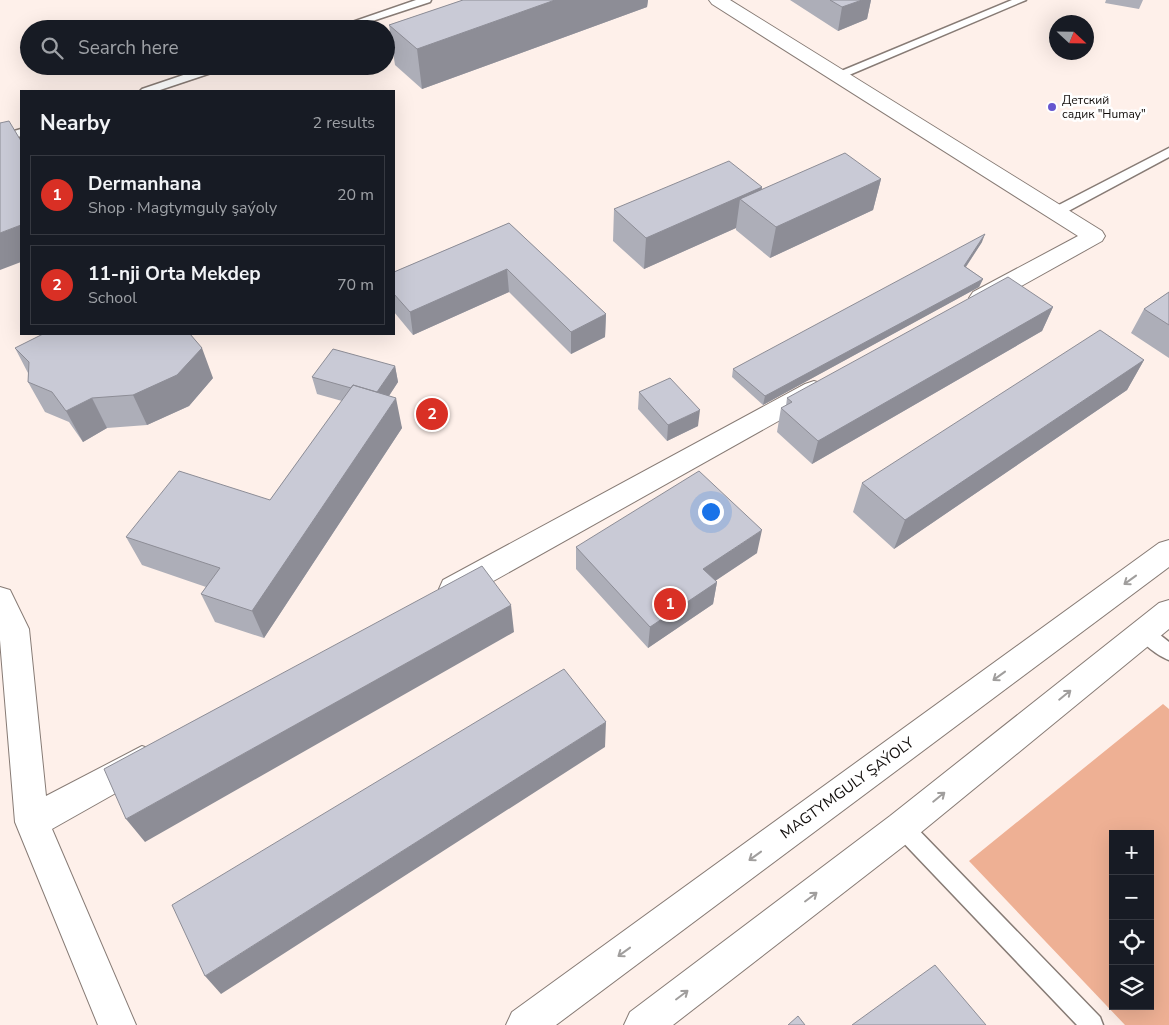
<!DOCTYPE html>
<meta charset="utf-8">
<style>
body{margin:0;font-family:"Nunito Sans",sans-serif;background:#20242c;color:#f1f3f6}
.controls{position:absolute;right:15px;bottom:15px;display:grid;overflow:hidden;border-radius:0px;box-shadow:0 5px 20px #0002}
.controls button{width:45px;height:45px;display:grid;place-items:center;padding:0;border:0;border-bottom:1px solid #363941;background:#171b24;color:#f1f3f6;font:25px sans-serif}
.compass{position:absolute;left:1049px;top:15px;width:45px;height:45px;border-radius:50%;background:#171b24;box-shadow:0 5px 20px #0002;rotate:112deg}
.you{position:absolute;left:710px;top:511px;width:18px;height:18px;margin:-12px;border:4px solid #fff;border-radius:50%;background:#1a73e8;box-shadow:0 0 0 8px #1a73e833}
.badge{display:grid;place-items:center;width:32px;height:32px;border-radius:50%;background:#d93025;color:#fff;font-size:16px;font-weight:700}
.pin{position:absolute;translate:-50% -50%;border:2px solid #fff;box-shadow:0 1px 5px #0006}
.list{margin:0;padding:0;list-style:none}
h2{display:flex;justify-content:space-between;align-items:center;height:65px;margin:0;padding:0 20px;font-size:21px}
h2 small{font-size:16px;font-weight:400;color:#9ea1a6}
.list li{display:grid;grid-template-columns:32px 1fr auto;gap:15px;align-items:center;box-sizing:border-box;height:80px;margin:0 10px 10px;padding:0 10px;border:1px solid #363941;border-radius:0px}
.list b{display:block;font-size:19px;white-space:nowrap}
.list p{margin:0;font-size:16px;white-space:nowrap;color:#9ea1a6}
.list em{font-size:16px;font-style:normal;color:#9ea1a6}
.icon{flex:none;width:28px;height:28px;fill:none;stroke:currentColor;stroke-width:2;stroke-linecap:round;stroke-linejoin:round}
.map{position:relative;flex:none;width:1169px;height:1025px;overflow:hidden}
.search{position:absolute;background:#171b24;box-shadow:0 5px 20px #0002;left:20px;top:20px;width:375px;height:55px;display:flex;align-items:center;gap:12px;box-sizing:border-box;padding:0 18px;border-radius:28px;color:#9ea1a6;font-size:19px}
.panel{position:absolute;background:#171b24;box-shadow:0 5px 20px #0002;left:20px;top:90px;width:375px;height:245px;border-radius:0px}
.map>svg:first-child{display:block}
.green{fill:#eeb094;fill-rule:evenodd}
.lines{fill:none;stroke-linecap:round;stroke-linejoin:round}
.service-casing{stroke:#877b75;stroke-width:3}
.minor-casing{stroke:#877b75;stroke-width:2}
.tertiary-casing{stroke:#877b75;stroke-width:2}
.service{fill:#fff;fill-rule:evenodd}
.minor{fill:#fff;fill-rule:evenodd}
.tertiary{fill:#fff;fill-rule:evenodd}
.wall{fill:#adaeb8}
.shaded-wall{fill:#8d8d96}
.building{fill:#c9cad6;stroke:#8d8d96}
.oneway{stroke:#a09e9d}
.poi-dot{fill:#6656cf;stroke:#fff;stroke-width:2}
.labels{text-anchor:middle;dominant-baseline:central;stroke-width:5;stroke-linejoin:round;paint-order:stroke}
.far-poi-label{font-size:12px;fill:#110d0b;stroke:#fff;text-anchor:start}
.street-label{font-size:15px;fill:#110d0b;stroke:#fff}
</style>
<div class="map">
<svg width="1169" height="1025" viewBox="0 0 1169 1025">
<rect width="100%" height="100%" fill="#fef0ea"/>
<path class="green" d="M1163,704L1169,709V1025H1125L969,861ZM1113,834H1150V1006H1113Z"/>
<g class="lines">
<defs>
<path id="service" d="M416,0H431L430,2L348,29H332Z
M1012,0H1026L842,78L838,79L832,76L834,74Z
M210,66H227L226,68L157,91H140L142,89Z
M21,129V136L0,143V135Z
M1169,148V157L1061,215L1056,216L1050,212L1051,209Z
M1144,624L1150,627L1169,642V660C1158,656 1141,643 1135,632L1138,627Z
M902,817L909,820L1100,1017L1103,1025H1077L895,834L892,827L895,820Z"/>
<path id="minor" d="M709,0H730L1102,231L1105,236L1102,241L989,304L981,306L973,304L969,298L973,292L1078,236L712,4Z
M814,381L823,384L827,390L823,396L463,598L453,601L443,598L439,589L443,580L805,384Z
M0,587L10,590L29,629L46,796L142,746L153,750L158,761L153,772L52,829L136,1025H98L15,822L0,640Z"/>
<path id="tertiary" d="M1169,540V567L556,1025H506L512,1012L1159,543Z
M1169,600V629L914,838L673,1025H624L630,1012L890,816L1159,603Z"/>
</defs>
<use href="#service" class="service-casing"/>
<use href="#minor" class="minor-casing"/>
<use href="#tertiary" class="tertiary-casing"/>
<use href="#service" class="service"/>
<use href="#minor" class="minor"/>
<use href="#tertiary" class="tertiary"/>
</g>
<path class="wall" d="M463,0H648L647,7L422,89L395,65L389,25Z
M790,0H871L867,19L838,31Z
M1106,0H1143L1139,9L1105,3Z
M881,179L873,210L770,258L736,230V228L644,269L613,241L614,209L762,187V189Z
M509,223L606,314L605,337L571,354L509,292L413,335L394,312V272Z
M982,242L966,267L983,279L979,287L763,405L732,377L733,369Z
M1169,292V358L1131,333L1144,309Z
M1053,307L1042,331L812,464L777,432L781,408L786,406L787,398Z
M15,348L213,378L189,406L147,425L107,428L83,442L69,422L45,412L28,382V373Z
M1144,360L1127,390L894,549L853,512L862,483Z
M395,366L398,382L389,396L402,428L264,638L215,622L201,594L206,587L142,565L126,537L270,500L342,401L317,394L312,377Z
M639,392L698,426L667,441L638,409Z
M576,547L757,553L715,581L717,582L713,604L648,648L576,569Z"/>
<path class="shaded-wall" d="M555,0H648L647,7L422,89L417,49Z
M862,0H871L867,19L838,31L842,7Z
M881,179L873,210L770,258L776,227Z
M762,187L758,213L740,199L736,228L644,269L646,238Z
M21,225V262L0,270V233Z
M985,234L982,242L961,274L964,266Z
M507,269L509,292L413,335L410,312Z
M983,279L979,287L763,405L765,396Z
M1053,307L1042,331L812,464L818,441Z
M606,314L605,337L571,354V332Z
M202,348L213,378L189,406L147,425L133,395Z
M1144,360L1127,390L894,549L905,520Z
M395,366L398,382L379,411L375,395Z
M92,398L107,428L83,442L66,411Z
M396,398L402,428L264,638L252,611Z
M700,410L698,426L667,441L668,425Z
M762,530L757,553L700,591L703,569Z
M717,582L713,604L648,648L650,627Z
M511,605L514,632L145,842L126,819Z
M606,722L605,747L221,994L205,976Z"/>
<path class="building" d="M463,0H555L417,49L389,25Z
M830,0H862L842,7Z
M9,121L21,141V225L0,233V123Z
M845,153L881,179L776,227L740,199Z
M729,161L762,187L646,238L614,209Z
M509,223L606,314L571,332L507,269L410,312L394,294V272Z
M985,234L964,266L983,279L765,396L733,369Z
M1008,277L1053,307L818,441L781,408L792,402L787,398Z
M1169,292V325L1144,309Z
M1100,330L1144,360L905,520L862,483Z
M43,334H190L202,348L177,375L133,395L92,398L66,411L52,392L28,382L29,362L15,348Z
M333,349L395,366L377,392L353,385L351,388L312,377Z
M670,378L700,410L668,425L639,392Z
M353,385L396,398L252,611L201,594L220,568L126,537L179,471L270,500Z
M699,471L762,530L703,569L717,582L650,627L576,547Z
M482,566L511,605L126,819L104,769Z
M564,669L606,722L205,976L172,905Z
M935,965L986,1025H852Z
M798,1016L805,1025H788Z"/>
<defs><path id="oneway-shaft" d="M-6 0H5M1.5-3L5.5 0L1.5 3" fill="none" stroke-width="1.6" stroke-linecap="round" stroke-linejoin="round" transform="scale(1.25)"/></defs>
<g class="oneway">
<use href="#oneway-shaft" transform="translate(1130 580) rotate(144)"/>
<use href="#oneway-shaft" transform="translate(999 676) rotate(144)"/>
<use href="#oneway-shaft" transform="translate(1065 695) rotate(-39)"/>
<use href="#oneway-shaft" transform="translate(939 797) rotate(-39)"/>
<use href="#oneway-shaft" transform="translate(755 856) rotate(144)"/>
<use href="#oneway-shaft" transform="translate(811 897) rotate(-37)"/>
<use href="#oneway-shaft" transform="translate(624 952) rotate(144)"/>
<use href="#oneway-shaft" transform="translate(682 995) rotate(-37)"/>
</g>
<circle class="poi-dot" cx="1052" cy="107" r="5"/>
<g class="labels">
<g class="far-poi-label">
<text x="1062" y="100">Детский<tspan x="1062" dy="14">садик "Humay"</tspan></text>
</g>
<g class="street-label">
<text transform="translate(847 788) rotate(-36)">MAGTYMGULY ŞAÝOLY</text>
</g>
</g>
</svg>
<div class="controls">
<button>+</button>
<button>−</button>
<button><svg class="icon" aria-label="locate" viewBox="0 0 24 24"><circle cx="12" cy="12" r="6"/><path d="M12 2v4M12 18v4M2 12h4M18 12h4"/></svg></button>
<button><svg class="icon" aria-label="layers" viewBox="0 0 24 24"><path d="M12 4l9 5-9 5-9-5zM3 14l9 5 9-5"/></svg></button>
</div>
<svg class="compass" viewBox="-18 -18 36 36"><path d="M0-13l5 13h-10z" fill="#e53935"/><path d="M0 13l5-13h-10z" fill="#9ea1a6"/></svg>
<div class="you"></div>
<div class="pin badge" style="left:670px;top:604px">1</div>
<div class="pin badge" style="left:432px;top:414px">2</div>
<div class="search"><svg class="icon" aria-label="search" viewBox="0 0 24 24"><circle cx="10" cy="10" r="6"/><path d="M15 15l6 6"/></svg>Search here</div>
<section class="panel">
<h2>Nearby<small>2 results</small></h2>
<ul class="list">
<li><span class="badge">1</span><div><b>Dermanhana</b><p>Shop · Magtymguly şaýoly</p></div><em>20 m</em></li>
<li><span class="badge">2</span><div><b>11-nji Orta Mekdep</b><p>School</p></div><em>70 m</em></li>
</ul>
</section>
</div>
